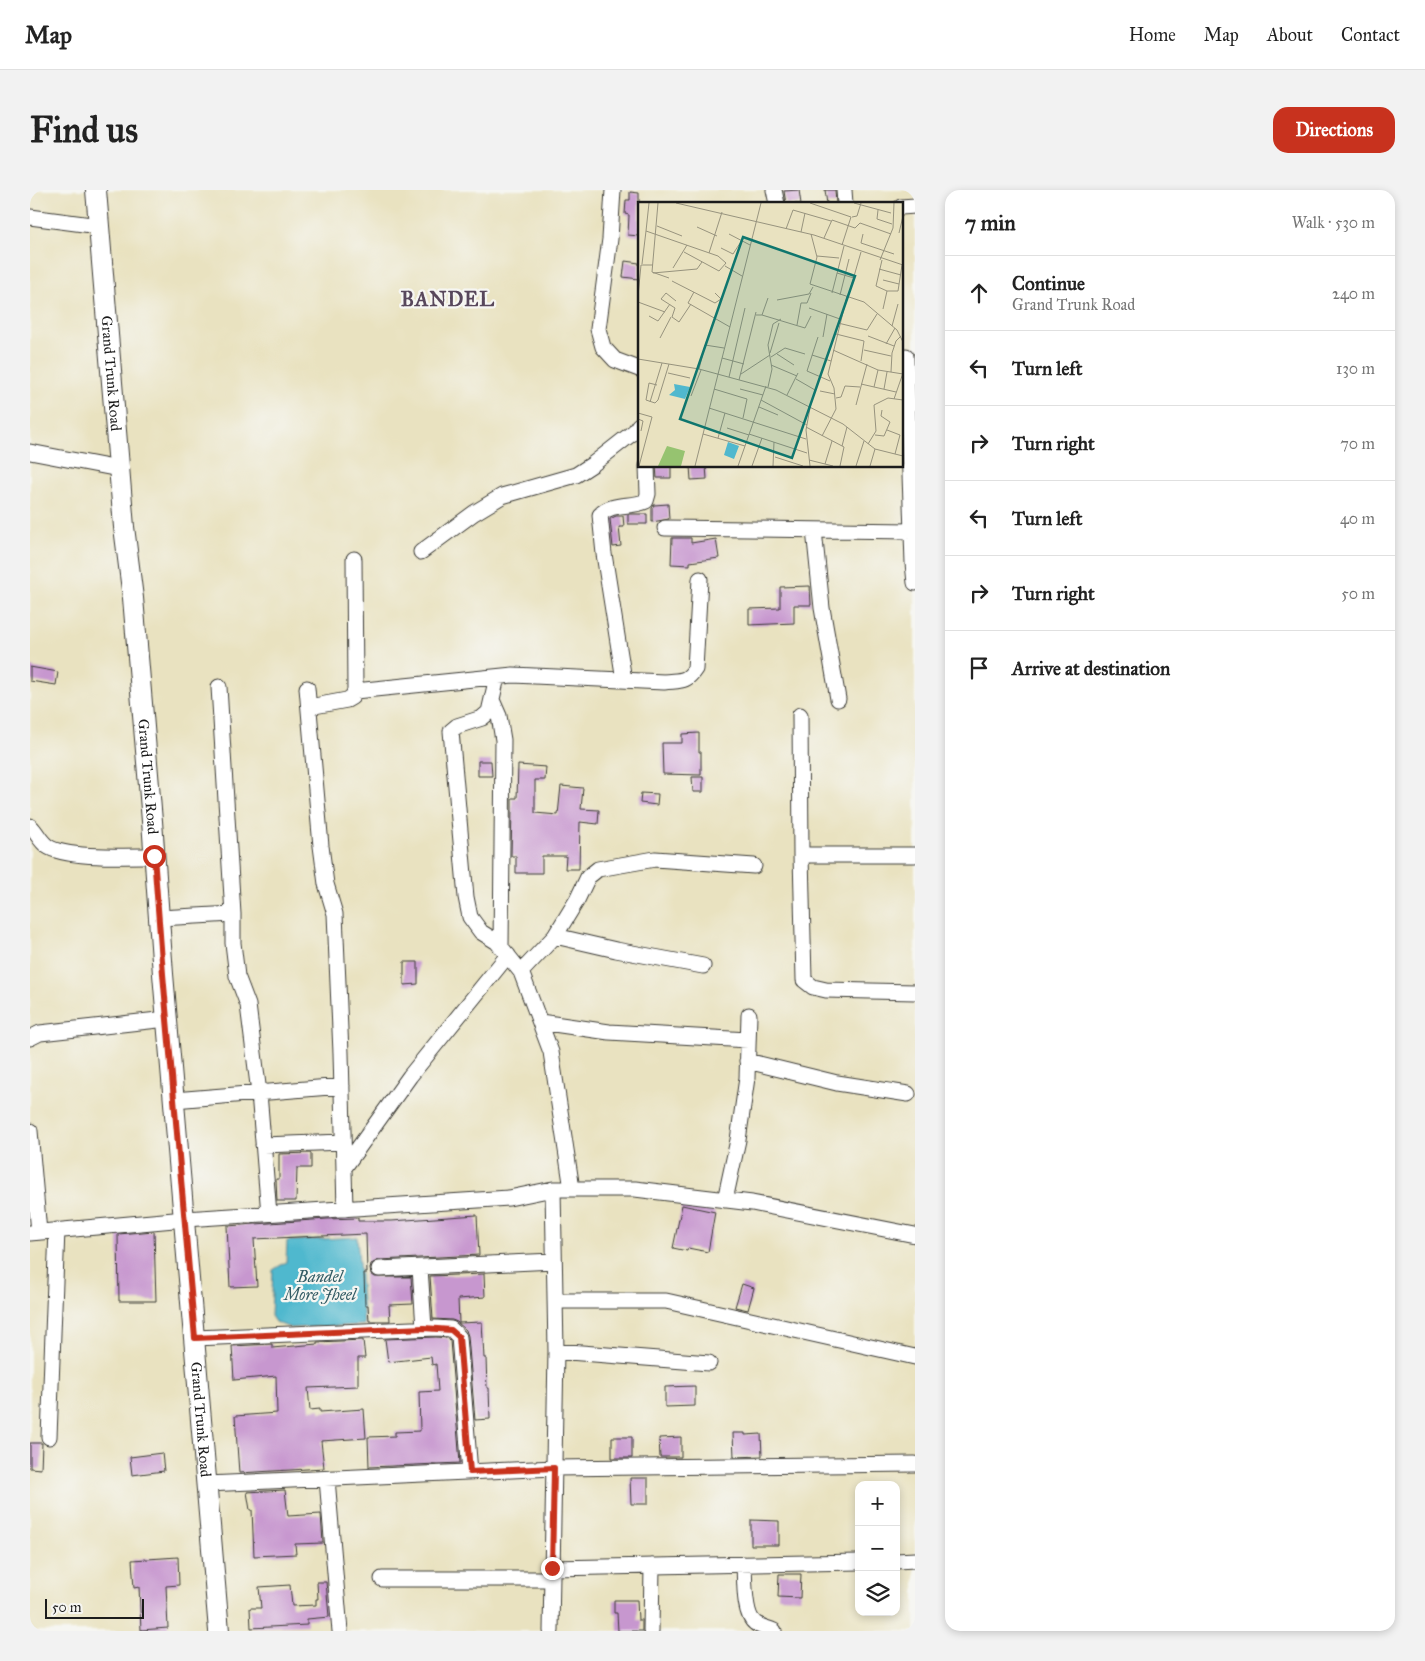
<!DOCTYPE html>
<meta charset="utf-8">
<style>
body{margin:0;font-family:"IM FELL Great Primer",serif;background:#f2f2f2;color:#222}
.controls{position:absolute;right:15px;bottom:15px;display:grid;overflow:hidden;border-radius:10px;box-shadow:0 2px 8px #0003}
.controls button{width:45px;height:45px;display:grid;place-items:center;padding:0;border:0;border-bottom:1px solid #e0e0e0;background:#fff;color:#222;font:25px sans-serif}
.scale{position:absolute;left:15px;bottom:12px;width:99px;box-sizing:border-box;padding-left:5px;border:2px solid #1c1c1c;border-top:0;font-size:14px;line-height:18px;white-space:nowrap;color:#1c1c1c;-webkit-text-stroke:4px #f6f6f2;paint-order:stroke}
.stop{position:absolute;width:15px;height:15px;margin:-11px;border:4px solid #c8321e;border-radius:50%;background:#fff}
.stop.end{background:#c8321e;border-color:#fff;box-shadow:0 1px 5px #0008}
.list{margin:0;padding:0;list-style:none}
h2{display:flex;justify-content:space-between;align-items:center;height:65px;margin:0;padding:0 20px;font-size:21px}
h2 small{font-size:16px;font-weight:400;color:#767676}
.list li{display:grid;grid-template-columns:32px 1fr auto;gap:15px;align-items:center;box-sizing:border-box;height:75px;padding:0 20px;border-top:1px solid #e0e0e0}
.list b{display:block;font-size:19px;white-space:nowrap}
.list p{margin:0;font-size:16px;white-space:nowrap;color:#767676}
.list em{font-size:16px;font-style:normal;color:#767676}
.icon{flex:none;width:28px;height:28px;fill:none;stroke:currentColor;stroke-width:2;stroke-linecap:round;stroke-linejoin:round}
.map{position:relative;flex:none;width:885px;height:1441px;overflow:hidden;border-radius:15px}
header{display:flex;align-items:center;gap:30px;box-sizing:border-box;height:70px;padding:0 25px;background:#fff;border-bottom:1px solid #e0e0e0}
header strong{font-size:24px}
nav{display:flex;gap:28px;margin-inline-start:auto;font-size:18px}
.intro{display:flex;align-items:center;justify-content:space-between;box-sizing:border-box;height:120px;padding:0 30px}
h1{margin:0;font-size:35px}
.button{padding:12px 22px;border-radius:15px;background:#c8321e;color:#fff;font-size:18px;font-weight:700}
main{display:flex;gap:30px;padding:0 30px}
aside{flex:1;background:#fff;border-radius:15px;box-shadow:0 2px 8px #0003}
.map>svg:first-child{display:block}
.water{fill:#50b8ce;stroke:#366a75}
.building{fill:#c797cf}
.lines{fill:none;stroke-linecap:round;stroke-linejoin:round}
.minor-casing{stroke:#3b3a35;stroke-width:17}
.major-casing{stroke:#3b3a35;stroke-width:22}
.minor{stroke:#fff;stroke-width:15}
.major{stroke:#fff;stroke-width:20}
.route{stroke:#c8321e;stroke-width:6}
.labels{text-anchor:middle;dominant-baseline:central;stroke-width:4.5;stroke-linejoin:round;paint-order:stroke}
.street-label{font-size:15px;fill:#1c1c1c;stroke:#f6f6f2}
.water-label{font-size:16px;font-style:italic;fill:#315a63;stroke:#f6f6f2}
.district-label{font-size:20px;font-weight:bold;letter-spacing:1px;fill:#58475b;stroke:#f6f6f2}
.inset-road{fill:none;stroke:#97937e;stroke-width:1}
.view{fill:#0f766e;fill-opacity:0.15;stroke:#0f766e;stroke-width:2.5}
.inset-edge{fill:none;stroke:#1c1c1c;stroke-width:2.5}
</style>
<header>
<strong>Map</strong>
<nav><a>Home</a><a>Map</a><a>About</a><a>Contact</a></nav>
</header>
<div class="intro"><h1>Find us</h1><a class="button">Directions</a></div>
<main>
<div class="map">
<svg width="885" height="1441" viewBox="0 0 885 1441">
<rect width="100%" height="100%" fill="#f6f6f2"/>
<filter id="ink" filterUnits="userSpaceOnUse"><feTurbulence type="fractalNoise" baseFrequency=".02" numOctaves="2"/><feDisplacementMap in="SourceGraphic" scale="10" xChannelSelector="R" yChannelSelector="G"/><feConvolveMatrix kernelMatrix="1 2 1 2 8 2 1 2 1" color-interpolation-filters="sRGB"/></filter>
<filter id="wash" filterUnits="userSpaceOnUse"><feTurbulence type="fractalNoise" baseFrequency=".0096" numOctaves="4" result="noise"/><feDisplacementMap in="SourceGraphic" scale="20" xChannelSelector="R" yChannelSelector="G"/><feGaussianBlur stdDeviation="1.12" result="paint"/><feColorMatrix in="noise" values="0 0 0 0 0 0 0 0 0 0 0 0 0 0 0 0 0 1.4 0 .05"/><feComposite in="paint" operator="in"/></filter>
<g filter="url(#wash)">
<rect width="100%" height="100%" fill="#e9e2c0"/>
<path class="water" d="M327,1047L334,1135L260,1138L245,1132L241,1126L243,1080L256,1072L257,1051Z"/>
<g id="blocks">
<path class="building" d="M769,0L771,14H756L754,1Z
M795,0H805L806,14H797Z
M600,2L609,3V46L598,45L599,25L595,24L596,10H600Z
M595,71L609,73V89L593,87Z
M626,276H641V288H627Z
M660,276H676L677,289L661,290Z
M638,314L639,329L622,332V318L624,315Z
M598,324H617V334H598Z
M586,326H593L594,337H589L591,356L583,357L580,329Z
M642,348H661V353L686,349L689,368L660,372V375L641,374Z
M780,396L781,415H764V433L719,435V419L750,418V397Z
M0,477L28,482L26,495L0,491Z
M669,543V562H671V585L633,584L632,553H652V544Z
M448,571H461L462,586H448Z
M488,575L516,577L515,590H505V623L528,625L531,596L553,598L551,619L569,620L568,634L550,632L549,679H535L536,666H512V683H486V666H481L482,618V608H487Z
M662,587H673V602H663Z
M611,603L628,604L627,615L610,613Z
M374,772H388V794L374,795Z
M281,963V978H267L266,1011H247L246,989H249V964Z
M652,1015L685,1022L678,1062L658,1058L657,1061L643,1058Z
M447,1025L449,1065L349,1070L341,1074L340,1079L341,1084L345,1087H381L383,1114L359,1115L360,1131H339L338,1115H335L334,1083H337L336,1044L224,1049L227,1096L200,1097L197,1036L297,1029L328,1028V1031H362Z
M124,1041L126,1111H89L88,1044Z
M454,1084L455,1107L428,1109L429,1133L452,1132L454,1168H456L457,1198H459L460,1229L445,1230L438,1146L436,1140L427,1132L422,1130L403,1129L400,1086Z
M712,1094L724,1098L718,1120L705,1117Z
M406,1147L417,1148L420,1151L430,1273L339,1277L338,1247L365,1246V1242L390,1241L389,1202L408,1201L406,1174L402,1175L401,1167L358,1172L355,1149Z
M333,1150L335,1168H328V1196L278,1198L280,1220L290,1219V1222L334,1219L336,1248L291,1251L294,1278L209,1283L205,1226L247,1223L246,1186L204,1190L202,1156L242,1154V1158L287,1154V1152Z
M665,1196V1216L635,1217V1197Z
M703,1243H715V1245L731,1244L732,1266L704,1267Z
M582,1247H602V1268H582Z
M651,1247V1267H630L629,1248Z
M0,1253H12L11,1279L0,1278Z
M132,1263L134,1281L102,1285L100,1267Z
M600,1288H618V1314H601Z
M255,1300L258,1326L291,1324L293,1353L265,1354L266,1364L224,1366L222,1320H220L217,1302Z
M721,1330L749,1331V1355H721Z
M148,1367L149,1395L136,1396L138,1438L111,1440L109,1397L104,1398L102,1370Z
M749,1384H771L770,1408L748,1407Z
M287,1392H296L299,1427L277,1429V1435L221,1438L220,1418H231L229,1397L260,1395L262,1416L286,1415V1409H288Z
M584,1410H607L608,1430H612V1441H588L587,1423H584Z"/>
</g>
</g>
<g filter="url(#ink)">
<use href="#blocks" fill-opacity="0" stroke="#3b3a35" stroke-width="1"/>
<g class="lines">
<defs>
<path id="minor" d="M583,0L580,49L568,139L573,157L585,170L609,179
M744,0L747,14
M814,0L815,14
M871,17L885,16
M0,27L69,36
M876,166L883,373L885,393
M0,262L89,279
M635,338L882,341
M784,340L792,418L808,509
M391,362L444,323L472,306L546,285L563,274L605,241L609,235
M467,487L459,522L452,528L427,536L421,541L436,707L440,727L451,742L467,752L491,782L521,862L542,999
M594,490L574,364L570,325C581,312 602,318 616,311L618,304L617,276
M189,497L203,724V753L207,786L218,815L229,903L239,1024
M277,498L291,656L296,694L305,724L311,863L315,1019
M325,501L483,485L634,492C650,490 656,493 665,479L670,389
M462,510L469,526L473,550L471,757
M279,517L317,510L322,507L325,501L324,369
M770,525L771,665L774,790L783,797L796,800L885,802
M0,636C7,642 9,650 17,656C35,669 100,666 124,666
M771,665H885
M129,728L203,724
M525,746L586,760L673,776
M491,782L525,746L547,710L558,687L568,679L625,669L724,676
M510,832L579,842L718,850
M0,848L10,843L137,829
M717,871L807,893L878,904
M144,910L312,896
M0,941L9,1042
M233,955L313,952
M314,978L380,886L478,765
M695,1010L708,950L717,888L719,825
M0,1043L155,1029L479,1008L523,999H605L722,1013L885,1045
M390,1078L394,1138
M349,1079L524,1071
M525,1111H636L885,1167
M165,1148L406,1138L421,1139L429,1147L440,1282
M526,1161L679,1173
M19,1247L27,1040
M297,1289L310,1441
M177,1294L524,1278L885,1274
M866,1371L885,1370
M714,1374C715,1388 713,1424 725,1433C730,1437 738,1438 744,1441
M522,1378L829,1372
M352,1389H522
M521,1441L526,1161L523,999
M621,1441L622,1376"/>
<g id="major">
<path id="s1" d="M66,0L94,337L103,408L122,631L133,784L189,1441"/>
</g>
</defs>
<use href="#minor" class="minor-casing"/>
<use href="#major" class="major-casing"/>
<use href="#minor" class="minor"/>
<use href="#major" class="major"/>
</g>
</g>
<g class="lines" filter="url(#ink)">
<path class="route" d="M124,666L133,784L165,1148L394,1138L421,1140L429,1147L440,1282L524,1278L522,1378"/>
</g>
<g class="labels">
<g class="street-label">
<text stroke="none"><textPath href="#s1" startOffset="184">Grand Trunk Road</textPath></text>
<text stroke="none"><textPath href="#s1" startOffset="589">Grand Trunk Road</textPath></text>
<text stroke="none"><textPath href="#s1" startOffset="1234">Grand Trunk Road</textPath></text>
</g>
<g class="water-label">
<text x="290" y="1086">Bandel<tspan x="290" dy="18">More Jheel</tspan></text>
</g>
<g class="district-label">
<text x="418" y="109">BANDEL</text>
</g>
</g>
<g transform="translate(608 12)">
<rect width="265" height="265" fill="#e9e2c0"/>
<path d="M29,244L47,249L43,264H20Z" fill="#96c370"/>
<path d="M36,182L52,185L47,197L31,193L37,188ZM90,240L101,244L96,257L86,253Z" fill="#50b8ce"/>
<path class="inset-road" d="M11,1L8,29L80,54L88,61L81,69L46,50M20,1L14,70L31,76M38,1L176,33L265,63M172,1L213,15L204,43M216,1L253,11M240,8L239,17L254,22M214,15L219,14L223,1M19,24L44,34M59,25L79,34M148,27L155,8L193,19M163,30L167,11M261,31L265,14M91,32L112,43M173,32L179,55L172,82L226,100L259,128L265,140M225,32L223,41L256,52M186,36L194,18L217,26L222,21L253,32M83,46L95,52L104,38M71,51L84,10M179,54L201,56M242,58L255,26L256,1M244,58L238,84L249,89H260L264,63M4,62L8,29M87,64L104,74M35,66L49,43M241,67L263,73M15,71L59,67L64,60M199,71L216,76M245,78L261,82M34,79L77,101L83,97L77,91M56,90L50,101L92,125M194,91L206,44M202,93L211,57M0,94L3,63H15M210,95L223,50M139,98L171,92L175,85M38,99L28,91L23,97L37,106L34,115L41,120L53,102M0,100L27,110M171,106L202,117M245,107L249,89M118,113H124L130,96M124,113L167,126L173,114M11,114L20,119L32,102M200,121L229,128L239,112M159,123L163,101H169L173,91M254,124L260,102M198,132L226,139L223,159M230,134L256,144M180,135L169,169L192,179M185,135L189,112M22,136L33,115M248,142L257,126M195,148L240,168L265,172M226,148L253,154M132,151L141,121M139,152L156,163M174,153L193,159M133,155L147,146L167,152M84,156L106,162M0,157L61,167L138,188L205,222L237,247L265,254M133,163L159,174M61,167L67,143L86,146M253,170L254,151L258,139L263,134M30,171L52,176M103,172L132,153M91,175L107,106M158,177L177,188M101,178L118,110M223,182L258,190M19,183L11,181L8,198L17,201L20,198L31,162M130,185L134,167L130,143L135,122L143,117M236,185L240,168M76,187L109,197L105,216M102,187L125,193M246,187L249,170M182,189L197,192M149,193L160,171M53,194L63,168M198,196L203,195L207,184L222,185M256,197L265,171M123,198L169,223M12,200L24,161M218,203L229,162M121,205L140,213M71,206L168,237M0,211L14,215L1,264M0,217L5,219L3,229M168,225L206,245L202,264M89,226L111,233M249,228L262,233L257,252M65,232L107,244M111,232L169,251M237,233L246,234L252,220L243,214L244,208M184,234L198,207L196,186L190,172L209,94M80,236L87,211M230,242L238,229L236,203L250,196L265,198M204,244L209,225M137,255L165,264M171,258L195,264M187,262L194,239M57,264L123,1M100,264L128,184M114,264L124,236M135,264L136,240M172,264L168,228L172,206M218,264L226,239M232,264L237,247"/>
<path class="view" d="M105,35L217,74L154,256L42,217Z"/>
<rect width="265" height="265" class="inset-edge"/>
</g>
</svg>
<div class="controls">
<button>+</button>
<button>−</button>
<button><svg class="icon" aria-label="layers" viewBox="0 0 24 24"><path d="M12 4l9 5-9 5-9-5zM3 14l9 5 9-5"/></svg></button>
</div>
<div class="scale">50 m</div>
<div class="stop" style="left:124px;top:666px"></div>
<div class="stop end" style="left:522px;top:1378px"></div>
</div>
<aside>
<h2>7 min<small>Walk · 530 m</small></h2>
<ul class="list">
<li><svg class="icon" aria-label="ahead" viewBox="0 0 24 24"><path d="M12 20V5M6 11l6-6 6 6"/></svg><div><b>Continue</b><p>Grand Trunk Road</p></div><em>240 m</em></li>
<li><svg class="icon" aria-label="left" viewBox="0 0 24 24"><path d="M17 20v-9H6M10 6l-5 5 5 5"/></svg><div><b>Turn left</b></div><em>130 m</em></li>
<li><svg class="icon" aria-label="right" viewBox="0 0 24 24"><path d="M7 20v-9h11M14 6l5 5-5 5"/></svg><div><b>Turn right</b></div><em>70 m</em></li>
<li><svg class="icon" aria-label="left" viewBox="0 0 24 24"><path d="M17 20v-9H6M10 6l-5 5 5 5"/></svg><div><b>Turn left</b></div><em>40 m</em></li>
<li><svg class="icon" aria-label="right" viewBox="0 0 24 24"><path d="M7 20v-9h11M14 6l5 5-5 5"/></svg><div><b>Turn right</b></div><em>50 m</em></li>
<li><svg class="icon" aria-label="arrive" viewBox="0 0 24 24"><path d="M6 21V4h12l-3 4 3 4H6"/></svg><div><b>Arrive at destination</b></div></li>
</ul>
</aside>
</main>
